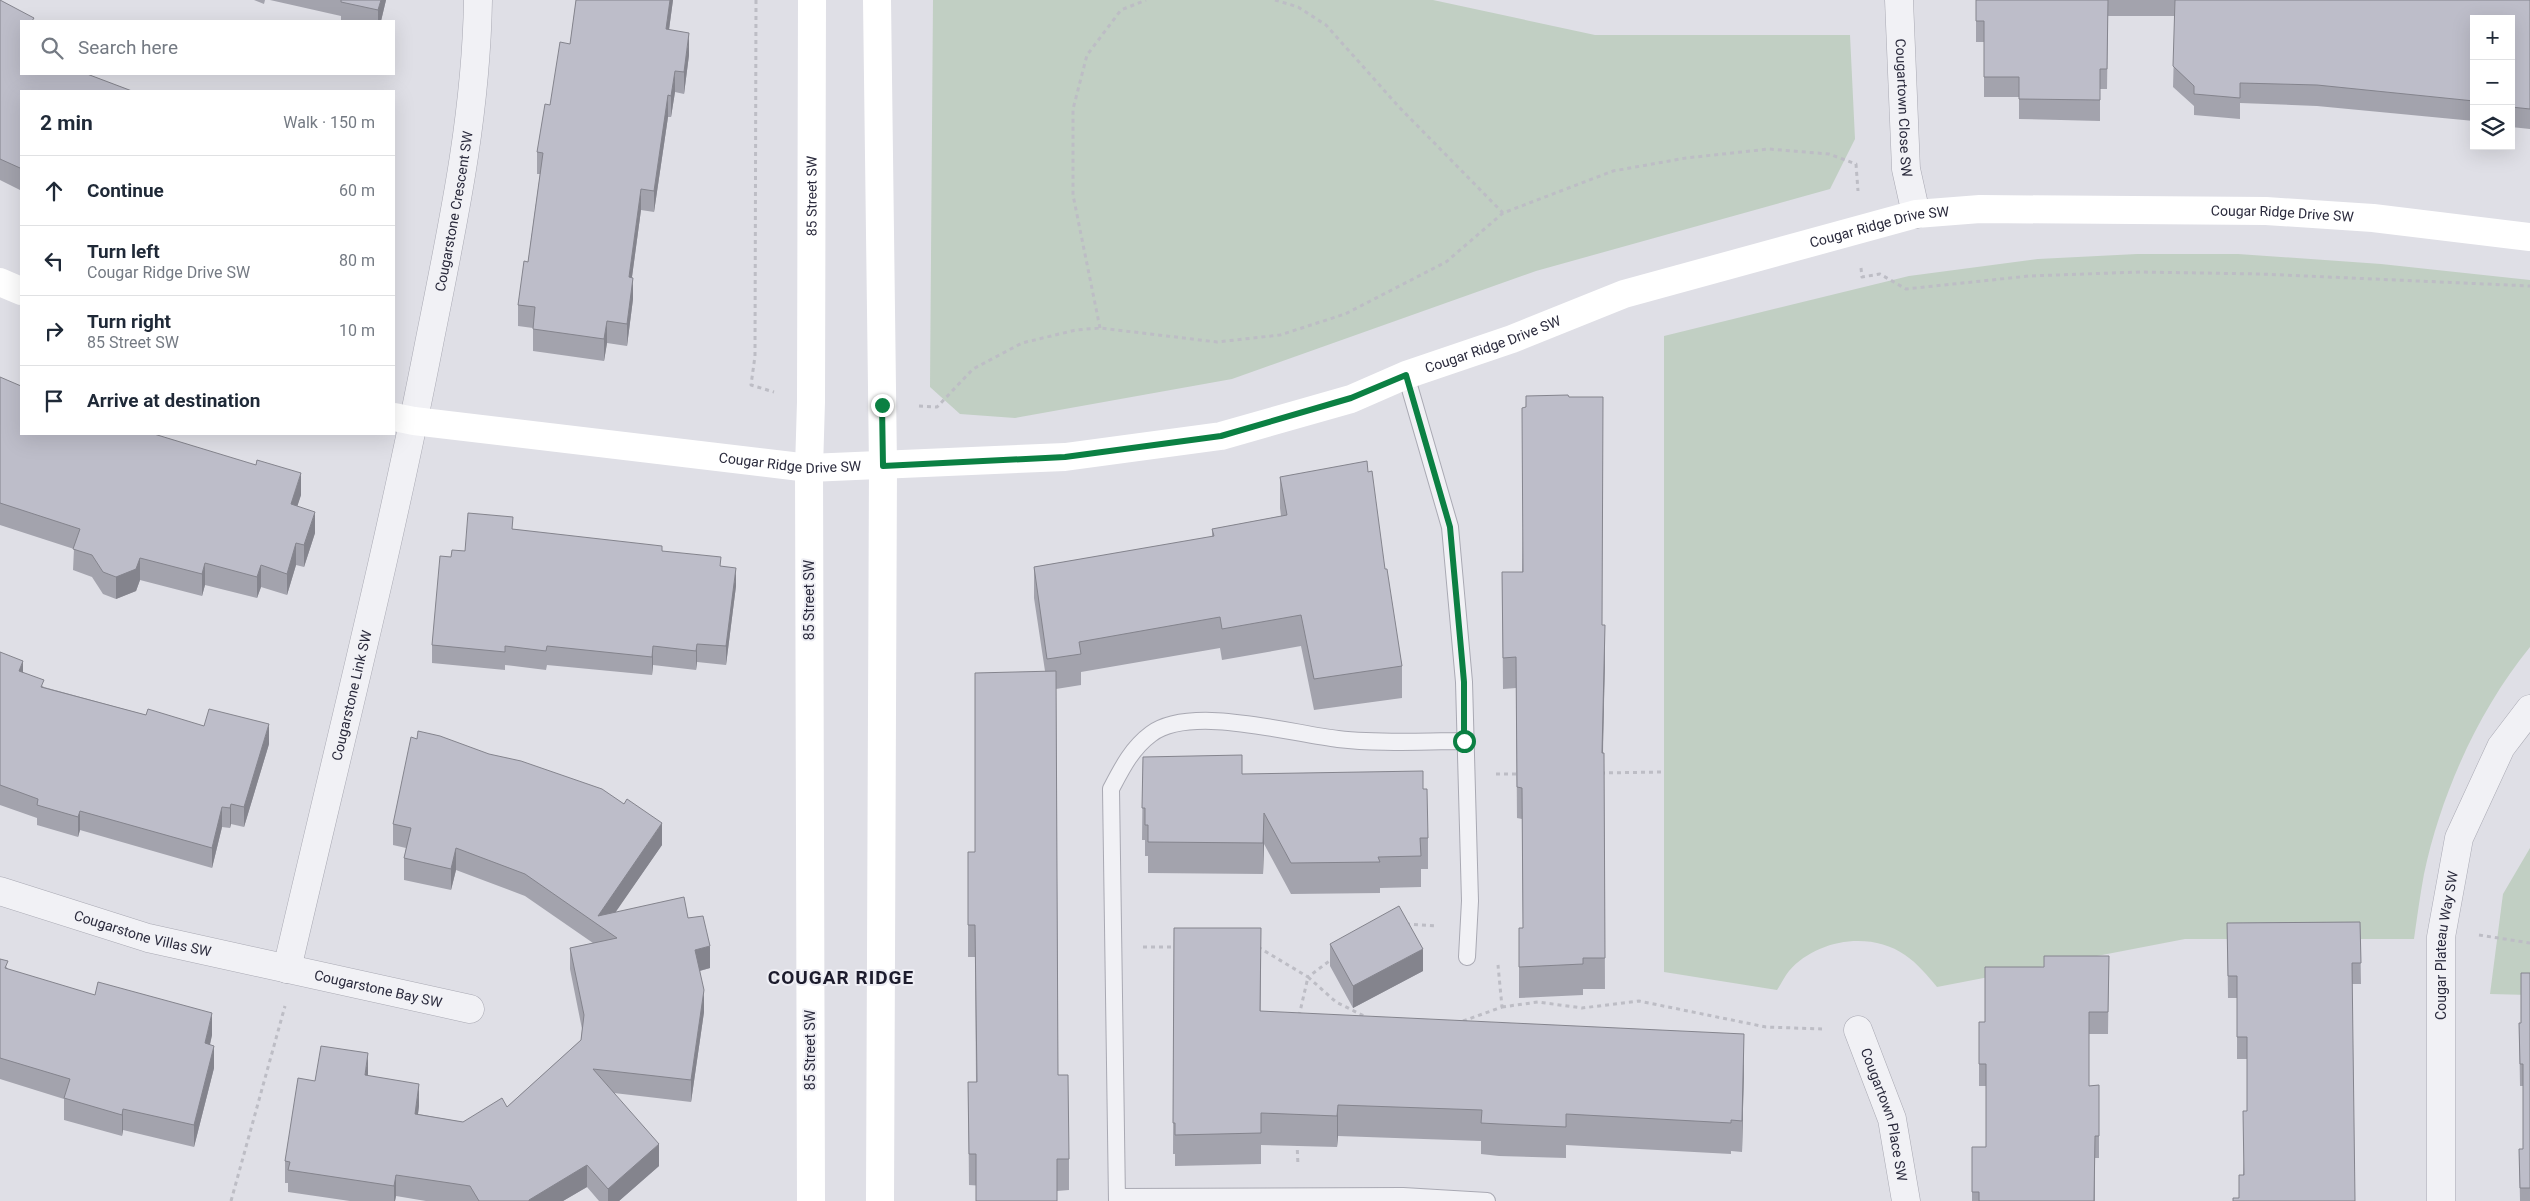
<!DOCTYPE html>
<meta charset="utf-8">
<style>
body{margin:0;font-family:Roboto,sans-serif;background:#f2f2f3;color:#1f2937}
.controls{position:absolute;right:15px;top:15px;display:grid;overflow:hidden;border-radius:0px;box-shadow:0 5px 20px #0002}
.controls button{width:45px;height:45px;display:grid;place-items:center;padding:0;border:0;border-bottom:1px solid #e0e1e3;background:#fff;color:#1f2937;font:25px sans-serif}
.stop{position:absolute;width:15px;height:15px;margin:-11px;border:4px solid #0b8043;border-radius:50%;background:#fff}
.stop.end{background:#0b8043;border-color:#fff;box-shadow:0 1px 5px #0008}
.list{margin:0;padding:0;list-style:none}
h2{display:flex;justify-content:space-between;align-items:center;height:65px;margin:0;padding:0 20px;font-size:21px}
h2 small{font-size:16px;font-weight:400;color:#747a83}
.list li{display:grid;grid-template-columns:32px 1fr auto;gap:15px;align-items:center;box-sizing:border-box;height:70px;padding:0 20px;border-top:1px solid #e0e1e3}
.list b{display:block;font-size:19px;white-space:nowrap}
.list p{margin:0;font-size:16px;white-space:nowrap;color:#747a83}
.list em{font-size:16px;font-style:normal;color:#747a83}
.icon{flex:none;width:28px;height:28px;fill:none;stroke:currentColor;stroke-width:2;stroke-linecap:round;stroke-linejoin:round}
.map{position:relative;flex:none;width:2530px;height:1201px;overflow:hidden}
.search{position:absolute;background:#fff;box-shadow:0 5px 20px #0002;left:20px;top:20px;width:375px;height:55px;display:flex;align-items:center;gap:12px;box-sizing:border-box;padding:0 18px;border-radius:0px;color:#747a83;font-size:19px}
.panel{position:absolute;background:#fff;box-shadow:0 5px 20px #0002;left:20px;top:90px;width:375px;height:345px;border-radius:0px}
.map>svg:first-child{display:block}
.green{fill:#c1cfc3}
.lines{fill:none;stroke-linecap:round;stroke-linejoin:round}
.lane-casing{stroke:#a9a9b3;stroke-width:18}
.street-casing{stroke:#a9a9b3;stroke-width:29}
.path{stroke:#bdbdc5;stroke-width:3;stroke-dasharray:4 4;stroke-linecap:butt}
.lane{stroke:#f1f1f5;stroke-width:16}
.street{stroke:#f1f1f5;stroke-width:28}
.secondary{stroke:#fff;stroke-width:28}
.wall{fill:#a3a3ad}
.shaded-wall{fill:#84848d}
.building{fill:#bdbdc9;stroke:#84848d}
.route{stroke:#0b8043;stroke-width:6}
.labels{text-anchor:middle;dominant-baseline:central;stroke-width:4;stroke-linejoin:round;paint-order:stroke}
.street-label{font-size:14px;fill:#2a2a3c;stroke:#eeeef4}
.district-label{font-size:19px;font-weight:bold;letter-spacing:1px;fill:#1d1c2d;stroke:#eeeef4}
</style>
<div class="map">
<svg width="2530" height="1201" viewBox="0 0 2530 1201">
<rect width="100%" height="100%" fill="#dfdfe6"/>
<path class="green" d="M933,0H1433L1595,35H1850L1855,139L1830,189L1536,271L1232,379L1015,418L960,414L930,387Z
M2137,254H2238L2381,264L2530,280V647C2478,711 2441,794 2424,874C2420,896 2417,917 2414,939H2185L1937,987C1927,975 1918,964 1905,955C1871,931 1817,939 1789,971C1785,976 1781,984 1777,990L1664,972V336L1909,276L2038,259Z
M2530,848V995L2490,994L2503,894Z"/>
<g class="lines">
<defs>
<path id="lane" d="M1406,375L1450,527L1464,682L1470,901L1467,957
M1117,1197L1403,1196L1487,1201
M1117,1201L1111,789C1122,768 1132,748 1151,734C1191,704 1292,734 1338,739C1380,744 1423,741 1464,741"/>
<g id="street">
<path id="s1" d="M1899,0L1906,169L1916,214"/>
<path id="s2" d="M0,891L148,938L470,1009"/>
<path id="s3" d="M287,969C335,761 388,554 429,344C452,228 476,119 478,0"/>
<path id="s4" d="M1858,1030L1892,1119L1906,1201"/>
<path id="s5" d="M2441,1201V937L2459,838L2501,747L2530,709"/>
</g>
</defs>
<use href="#lane" class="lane-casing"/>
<use href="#street" class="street-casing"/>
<path class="path" d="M756,0L755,356L751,385L774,392
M1275,0L1298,7L1326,25L1399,107L1503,213
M1861,268L1862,277L1880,274L1906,289L2029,276L2140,272L2261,274L2530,286
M1100,328L1073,195V109L1087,55L1121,10L1146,0
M919,406L937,407L973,369L1022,343L1076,330L1100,328L1217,342L1280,335L1345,314L1446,262L1503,213L1613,171L1686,158L1769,149L1829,154L1856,164L1858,191
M1601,773L1661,772
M1496,774H1520
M1406,924L1437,926
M2479,935L2530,943
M1143,947H1177
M1258,947L1308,977L1332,959
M1502,1007L1538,1002L1582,1008L1639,1001L1766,1027L1822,1029
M1299,1016L1308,977L1336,1002L1366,1017
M1463,1021L1502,1007L1498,965
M1297,1142L1298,1166
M231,1201L285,1006"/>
<use href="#lane" class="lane"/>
<use href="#street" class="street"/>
<g class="secondary">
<path d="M877,0L883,466L880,1201"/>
<path d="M0,282L21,291"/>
<path id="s6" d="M394,417L414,421L809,468L1065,457L1221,436L1351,399L1406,375L1512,339L1624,294L1916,214L1980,209L2266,211L2373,218L2530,237"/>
<path id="s7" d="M811,1201L809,468L811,402L812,0"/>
</g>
</g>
<path class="wall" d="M0,0L34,21L21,91V188L20,190L0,180Z
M254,0H265L264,4Z
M270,0H386L381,21H341V16Z
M576,0H673L669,30L689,55L684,94L675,92L671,117H668L654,212L641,210L632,277L633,299L627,346L607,343L604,361L533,351V328L518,326V305L528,262L540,174H537V152L550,105L570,44Z
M1976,0H2530V129L2511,127V19H2474V121L2317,106L2240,103V119L2194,115V106L2173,87L2175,16H2108L2107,89H2100V121L2019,119V97H1984V42H1976Z
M0,377L21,434L301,495L297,506L315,533L304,567L296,565L287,595L261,587L257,598L205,585L202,596L140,580L136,591L116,599L103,594L92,577L73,570L74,549L0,525Z
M1526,396L1602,625L1605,656L1603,753H1604L1605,989H1583V995L1519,998V928H1523L1522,819L1517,818L1516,688L1503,689L1502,572H1522Z
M1280,477L1385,569L1402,666V698L1314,710L1301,646L1222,660L1220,648L1081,672V685L1056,689L1058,1075L1069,1159V1190L1057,1191L969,1185L968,1082H976L975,957H968V852H975L1045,671L1034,598V567L1212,537V529L1281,516L1280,508Z
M513,529L662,551L721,567L736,586L726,665L697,662L696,670L653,665L652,675L547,665L546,670L505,665V670L432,663V645L451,557Z
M0,652L23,672L44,687L146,715L204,726L269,744L244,827L231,824L230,828L222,827L212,868L80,830L78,837L37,825V818L0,805Z
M1143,757L1242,774L1423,789L1428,838V869H1421V887L1380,888V893L1291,894L1264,844L1263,874L1148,873V856H1145V840H1142Z
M393,824L662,845L615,912L688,918L710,968L700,971L704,1012L691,1102L614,1093L659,1166L619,1201H599L587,1187L563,1201H426L396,1196L395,1201H350L288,1192V1183H285V1161L315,1081L367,1076L419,1106L418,1114L463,1122L507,1107L581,1040L582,1029L570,969V948L593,943L525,896L456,870L451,890L404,880V858L406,848L393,845Z
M2360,922L2361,984H2352L2239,1198V1175H2243L2247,1111V1059H2237V998H2228L2227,923Z
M1174,928L1261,959L1260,1011L1744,1065L1742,1152L1731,1151V1154L1566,1145V1158L1499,1156L1481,1154V1141L1338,1136L1337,1147L1261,1145V1164L1175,1166V1154H1173Z
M1330,944L1423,971L1353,1008L1330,966Z
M2109,956L2108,1034H2089V1086L2099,1085V1158H2095V1201H1972V1147H1986V1086H1979V1022H1985L2044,967Z
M0,959L8,969L212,1035L210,1045L214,1068L194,1147L123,1130L122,1136L64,1120V1099L0,1079Z
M2530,973V1201H2520L2519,1149H2523V1086H2520L2519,1023H2521Z"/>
<path class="shaded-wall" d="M381,0H386L381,21H378V10Z
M670,0H673L666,51V29Z
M689,33V55L684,94V72Z
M675,71V92L671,117V96Z
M668,95V117L654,212V191Z
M21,167V188L20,190V168Z
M641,189V210L629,299V277Z
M633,278V299L627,346V324Z
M607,321V343L604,361V339Z
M301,473V495L291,526V504Z
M315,512V533L304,567V545Z
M296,543V565L287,595V574Z
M140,558V580L136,591L116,599V577Z
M205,563V585L202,596V574Z
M261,565V587L257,598V577Z
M736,568V586L726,665V646Z
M1605,625V656L1602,785V753Z
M697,644V662L696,670V651Z
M653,646V665L652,675V657Z
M23,661V680L19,671Z
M269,724V744L244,827V807Z
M231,804V824L230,828V808Z
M222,807V827L212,868V848Z
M80,811V830L78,837V817Z
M1264,813V844L1263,874V843Z
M662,823V845L604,929L598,916Z
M456,848V870L451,890V869Z
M1261,928V959L1260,1042V1011Z
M710,946V968L695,972V950Z
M1423,949V971L1353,1008V986Z
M704,990V1012L691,1102V1080Z
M212,1013V1035L205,1065V1043Z
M1744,1034V1065L1742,1152V1121Z
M214,1046V1068L194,1147V1125Z
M368,1053V1074L365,1097V1075Z
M419,1084V1106L415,1136V1114Z
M1338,1105V1136L1337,1147V1116Z
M123,1109V1130L122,1136V1115Z
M659,1144V1166L619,1201H608V1189Z
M587,1165V1187L563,1201H529V1200Z
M396,1175V1196L395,1201H394V1186Z"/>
<path class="building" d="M0,0L34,18L32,21H21V74H87L132,91H21V167L20,168L0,159Z
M341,0H381L378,10L341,2Z
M576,0H670L666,29L689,33L684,72L675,71L671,96L668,95L654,191L641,189L629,277L633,278L627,324L607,321L604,339L533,329L535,307L518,305L524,261L528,262L543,153L537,152L545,104L550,105L560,42L570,44Z
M1976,0H2108L2107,69H2100V100L2019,99V77H1984V21H1976Z
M2175,0H2530V109L2511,107V19H2474V101L2317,85L2240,83V98L2194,94V86L2173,66Z
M0,377L21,386V434H154L256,465L257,460L301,473L291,504L315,512L304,545L296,543L287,574L261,565L257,577L205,563L202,574L140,558L136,569L116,577L103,572L92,555L73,549L80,529L0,503Z
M1568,395L1569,397H1603L1602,625H1605L1602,753H1604L1605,958H1583V964L1519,967V928H1523L1522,788L1517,787L1516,657L1503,658L1502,572H1523L1522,408L1526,407V396Z
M1367,461L1368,472L1372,471L1385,569H1387L1402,666L1314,679L1301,615L1222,629L1220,617L1079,642L1081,654L1047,659L1034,567L1214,536L1212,529L1287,515L1280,477Z
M468,513L513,517L512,529L662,546V551L721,557L720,566L736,568L726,646L697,644L696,651L653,646L652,657L547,646L546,651L505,646V652L432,645L440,556L451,557L452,550L465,551Z
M0,652L23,661L19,671L44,680L41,687L146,715L148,709L204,726L209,709L269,724L244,807L231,804L230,808L222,807L212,848L80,811L78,817L37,805L38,799L0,785Z
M1056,671L1058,1075H1068L1069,1159H1057V1201H976V1154H969L968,1082H977L975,925H968V852H975V673Z
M418,731L440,736L489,754L521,761L602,789L624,804L627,799L662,823L598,916L684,897L688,918L703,916L710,946L695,950L704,990L691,1080L593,1069L659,1144L608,1189L587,1165L529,1200V1201H479L470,1186L396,1175L394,1186L288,1170L290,1162L285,1161L298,1078L315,1081L321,1046L368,1053L365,1075L419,1084L415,1114L463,1122L502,1098L507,1107L581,1040L584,1015L570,948L617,938L525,874L456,848L451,869L404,858L411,828L393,824L411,737L417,739Z
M1242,755V774L1423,771V789H1427L1428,838H1420L1421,856L1378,857L1380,862L1291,863L1264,813L1263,843L1148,842V825H1145V808H1142L1143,757Z
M1399,906L1423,949L1353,986L1330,944Z
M2360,922L2361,963H2352L2355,1201H2233V1198H2239V1175H2244L2243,1111H2247V1037H2237V976H2228L2227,923Z
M1174,928H1261L1260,1011L1744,1034L1742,1121L1731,1120V1123L1566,1114V1127L1499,1124L1481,1123L1482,1110L1338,1105L1337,1116L1261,1113V1133L1175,1135V1123H1173Z
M2044,956H2109L2108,1012H2089V1086L2099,1085V1136H2095L2094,1201H1979V1192H1972V1147H1986V1064H1979V1022H1985V967H2044Z
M0,959L8,961L5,968L95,995L98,982L212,1013L205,1043L214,1046L194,1125L123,1109L122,1115L64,1098L70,1079L0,1058Z
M2521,973H2530V1188H2520L2519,1149H2523V1064H2520L2519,1023H2521Z"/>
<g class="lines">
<path class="route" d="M882,405L883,466L1065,457L1221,436L1351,398L1406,375L1450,527L1464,682V741"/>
</g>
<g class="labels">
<g class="street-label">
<text stroke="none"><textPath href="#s1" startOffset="108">Cougartown Close SW</textPath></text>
<text stroke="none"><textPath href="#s7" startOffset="1005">85 Street SW</textPath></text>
<text stroke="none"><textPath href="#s3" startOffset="776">Cougarstone Crescent SW</textPath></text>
<text stroke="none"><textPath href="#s6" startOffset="1929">Cougar Ridge Drive SW</textPath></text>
<text stroke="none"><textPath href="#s6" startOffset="1524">Cougar Ridge Drive SW</textPath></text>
<text stroke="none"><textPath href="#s6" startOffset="1119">Cougar Ridge Drive SW</textPath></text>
<text stroke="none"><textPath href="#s6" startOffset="399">Cougar Ridge Drive SW</textPath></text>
<text transform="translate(809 600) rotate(-90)">85 Street SW</text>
<text stroke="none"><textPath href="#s3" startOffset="281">Cougarstone Link SW</textPath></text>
<text stroke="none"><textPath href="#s2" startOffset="149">Cougarstone Villas SW</textPath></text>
<text stroke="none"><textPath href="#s5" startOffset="256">Cougar Plateau Way SW</textPath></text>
<text stroke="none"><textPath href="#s2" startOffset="391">Cougarstone Bay SW</textPath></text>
<text transform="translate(810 1050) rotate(-90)">85 Street SW</text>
<text stroke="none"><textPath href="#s4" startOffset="89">Cougartown Place SW</textPath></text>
</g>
<g class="district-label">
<text x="841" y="977">COUGAR RIDGE</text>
</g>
</g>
</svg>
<div class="controls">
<button>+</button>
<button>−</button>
<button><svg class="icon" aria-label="layers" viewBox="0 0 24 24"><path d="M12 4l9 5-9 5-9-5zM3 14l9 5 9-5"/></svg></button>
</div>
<div class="stop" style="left:1464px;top:741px"></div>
<div class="stop end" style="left:882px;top:405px"></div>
<div class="search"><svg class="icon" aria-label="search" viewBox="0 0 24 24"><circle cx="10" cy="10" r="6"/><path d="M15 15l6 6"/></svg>Search here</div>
<section class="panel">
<h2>2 min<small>Walk · 150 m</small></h2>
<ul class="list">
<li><svg class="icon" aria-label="ahead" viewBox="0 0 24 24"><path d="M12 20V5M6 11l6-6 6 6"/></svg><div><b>Continue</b></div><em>60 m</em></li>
<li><svg class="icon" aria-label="left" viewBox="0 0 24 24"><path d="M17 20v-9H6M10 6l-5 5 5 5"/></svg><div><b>Turn left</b><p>Cougar Ridge Drive SW</p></div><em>80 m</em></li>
<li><svg class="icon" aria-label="right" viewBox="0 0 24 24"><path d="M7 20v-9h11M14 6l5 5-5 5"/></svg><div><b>Turn right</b><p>85 Street SW</p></div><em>10 m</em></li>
<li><svg class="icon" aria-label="arrive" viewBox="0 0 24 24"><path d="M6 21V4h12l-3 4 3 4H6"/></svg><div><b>Arrive at destination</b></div></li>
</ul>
</section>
</div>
